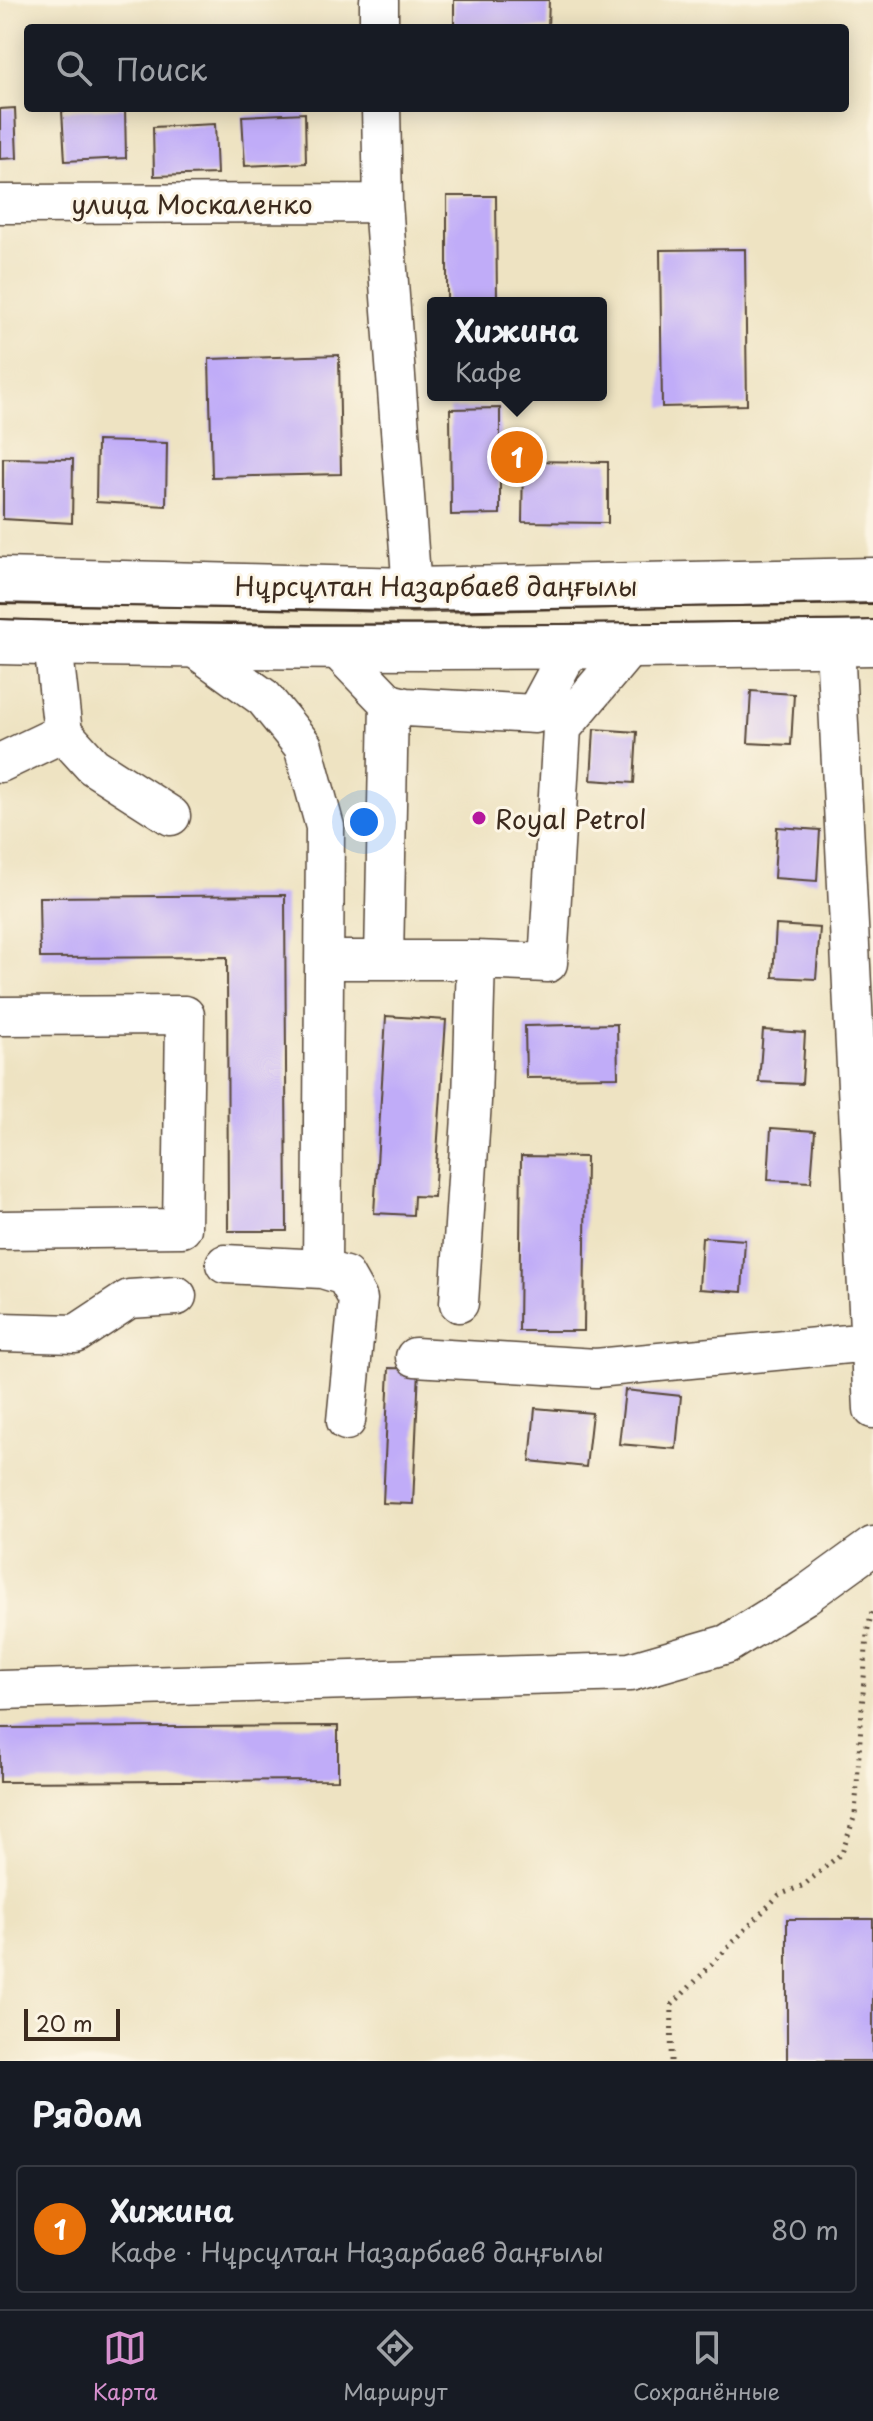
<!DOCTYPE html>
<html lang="ru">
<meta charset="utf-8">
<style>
body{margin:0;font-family:"Playpen Sans",sans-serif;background:#20242c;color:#f1f3f6}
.scale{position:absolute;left:24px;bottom:20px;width:96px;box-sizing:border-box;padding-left:8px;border:4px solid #3b2a1e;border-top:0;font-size:22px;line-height:28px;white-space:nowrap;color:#3b2a1e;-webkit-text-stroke:6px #fcf5e5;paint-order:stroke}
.you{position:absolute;left:364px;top:822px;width:28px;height:28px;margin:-20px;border:6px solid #fff;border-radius:50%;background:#1a73e8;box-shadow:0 0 0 12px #1a73e833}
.badge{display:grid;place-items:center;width:52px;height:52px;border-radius:50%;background:#d690ce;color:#fff;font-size:26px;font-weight:700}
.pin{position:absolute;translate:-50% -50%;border:4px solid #fff;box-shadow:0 2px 8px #0006}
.popup{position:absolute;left:427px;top:297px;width:180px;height:104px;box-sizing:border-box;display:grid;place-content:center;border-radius:8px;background:#171b24;filter:drop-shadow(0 2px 6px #0005);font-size:26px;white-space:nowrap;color:#9ea1a6}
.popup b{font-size:30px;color:#f1f3f6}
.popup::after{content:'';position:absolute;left:50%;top:100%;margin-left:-16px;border:16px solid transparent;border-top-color:#171b24}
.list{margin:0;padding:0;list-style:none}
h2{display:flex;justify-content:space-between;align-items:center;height:104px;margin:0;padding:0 32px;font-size:34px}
h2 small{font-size:26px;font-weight:400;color:#9ea1a6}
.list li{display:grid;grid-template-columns:52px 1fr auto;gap:24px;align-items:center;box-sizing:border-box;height:128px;margin:0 16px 16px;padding:0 16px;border:2px solid #363941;border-radius:8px}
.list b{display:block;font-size:30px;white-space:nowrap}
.list p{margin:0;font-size:26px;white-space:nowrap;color:#9ea1a6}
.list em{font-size:26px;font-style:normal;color:#9ea1a6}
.icon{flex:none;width:44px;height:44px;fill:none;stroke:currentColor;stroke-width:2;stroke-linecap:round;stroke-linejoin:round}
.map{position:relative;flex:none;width:873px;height:2061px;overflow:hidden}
.search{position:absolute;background:#171b24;box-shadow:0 4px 20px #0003;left:24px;right:24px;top:24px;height:88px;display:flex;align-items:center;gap:20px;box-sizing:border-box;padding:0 28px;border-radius:8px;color:#9ea1a6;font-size:30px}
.sheet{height:248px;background:#171b24}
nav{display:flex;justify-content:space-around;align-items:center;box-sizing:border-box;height:112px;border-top:2px solid #363941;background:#171b24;font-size:22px;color:#9ea1a6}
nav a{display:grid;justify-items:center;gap:4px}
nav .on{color:#d690ce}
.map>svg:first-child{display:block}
.building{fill:#c0acf8}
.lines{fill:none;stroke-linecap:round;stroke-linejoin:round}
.minor-casing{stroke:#564637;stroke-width:41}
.major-casing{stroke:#564637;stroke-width:47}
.path{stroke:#564637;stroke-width:5;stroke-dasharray:2 6;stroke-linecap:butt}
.minor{stroke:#fff;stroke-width:38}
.major{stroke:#fff;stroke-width:44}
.tram{stroke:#3b2a1e;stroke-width:2}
.poi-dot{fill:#b5179e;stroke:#fcf5e5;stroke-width:3}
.labels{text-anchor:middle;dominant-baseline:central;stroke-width:6;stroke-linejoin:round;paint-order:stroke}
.street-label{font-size:26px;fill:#3b2a1e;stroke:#fcf5e5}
.poi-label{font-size:26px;fill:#3b2a1e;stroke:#fcf5e5;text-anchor:start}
</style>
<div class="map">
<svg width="873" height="2061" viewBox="0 0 873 2061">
<rect width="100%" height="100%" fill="#fcf5e5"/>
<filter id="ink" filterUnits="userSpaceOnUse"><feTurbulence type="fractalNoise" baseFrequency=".0125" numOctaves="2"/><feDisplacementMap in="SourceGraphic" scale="16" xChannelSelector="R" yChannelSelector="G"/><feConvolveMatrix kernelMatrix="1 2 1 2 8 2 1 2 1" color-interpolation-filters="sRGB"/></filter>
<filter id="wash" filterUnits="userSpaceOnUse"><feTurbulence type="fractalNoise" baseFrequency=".006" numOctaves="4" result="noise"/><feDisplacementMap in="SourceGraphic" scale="32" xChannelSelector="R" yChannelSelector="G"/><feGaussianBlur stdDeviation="1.8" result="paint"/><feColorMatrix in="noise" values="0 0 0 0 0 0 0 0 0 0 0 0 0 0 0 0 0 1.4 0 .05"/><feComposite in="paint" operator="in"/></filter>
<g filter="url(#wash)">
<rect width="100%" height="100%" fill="#eee3c2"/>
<g id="blocks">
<path class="building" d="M454,0H549L548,28H454Z
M15,108L17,158L0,159V109Z
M125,108L126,158L65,161L62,111Z
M305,113L306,163L245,166L242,116Z
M215,124L217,174L154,176L153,127Z
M447,196H496L497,302H447Z
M745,249L747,405L662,407L660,250Z
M339,355L341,474L212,477L209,359Z
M500,408V514L451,515L450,409Z
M97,441L167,443L166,506L96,502Z
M3,458L73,459L72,523L3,519Z
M523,461L608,462V523L522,522Z
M751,691L794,694L791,745L748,743Z
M594,729L637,732L634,783L591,780Z
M777,827L820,830L817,881L774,878Z
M285,895L287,1231H228L227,957L40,958L39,897Z
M776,925L820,928L816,979L773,977Z
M386,1016L446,1020L434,1197L414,1196L413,1215L374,1213Z
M617,1024L618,1077L526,1078L525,1026Z
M763,1030L805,1033L802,1084L759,1082Z
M771,1128L815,1131L811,1182L768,1180Z
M521,1156L586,1157L584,1331H519Z
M702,1237L745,1240L742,1292L699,1289Z
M389,1368L419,1369L413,1504L383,1503Z
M625,1390L681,1396L676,1449L619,1444Z
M535,1408L592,1413L586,1467L530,1461Z
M338,1726V1780L0,1782V1728Z
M787,1919H873V2061H787Z"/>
</g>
</g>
<g filter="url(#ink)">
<use href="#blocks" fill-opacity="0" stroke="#564637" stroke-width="2"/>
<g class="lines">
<defs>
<path id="minor" d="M379,0V28
M381,108L383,203L412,590
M0,204L383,203
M835,644L873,1409
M193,647L264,698L303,746L325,827L322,1269L225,1264
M335,647L389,703L405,707L535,714L572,645
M63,733L93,766L171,816
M0,763L63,733L53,644
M326,960H476
M384,960L389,703
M0,1016L185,1015L182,1228L0,1230
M322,1269L345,1276L358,1299L346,1421
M459,1303L472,1101L476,960L548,963L562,728L631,646
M0,1332L76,1334L129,1299L177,1296
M415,1357L596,1368L869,1342
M0,1690L630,1672L727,1644L804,1596L873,1546"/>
<path id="major" d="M0,580L412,590L873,580
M0,642C291,649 582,648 873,643"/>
</defs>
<use href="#minor" class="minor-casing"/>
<use href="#major" class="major-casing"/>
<path class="path" d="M671,2061L672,2005L779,1895L804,1885L842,1853L855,1815L867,1633L873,1607"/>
<use href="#minor" class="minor"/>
<use href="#major" class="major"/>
<path class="tram" d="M0,604L412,611L873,604
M0,619C291,629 582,624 873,620"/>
</g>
</g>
<circle class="poi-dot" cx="479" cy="818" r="8"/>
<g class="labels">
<g class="street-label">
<text x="192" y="203">улица Москаленко</text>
<text x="436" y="585">Нұрсұлтан Назарбаев даңғылы</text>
</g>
<g class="poi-label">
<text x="495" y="818">Royal Petrol</text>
</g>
</g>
</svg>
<div class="scale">20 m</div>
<div class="you"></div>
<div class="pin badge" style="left:517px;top:457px;background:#e8710a">1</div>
<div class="popup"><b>Хижина</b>Кафе</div>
<div class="search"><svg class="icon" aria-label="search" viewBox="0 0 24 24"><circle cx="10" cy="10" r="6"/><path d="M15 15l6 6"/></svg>Поиск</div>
</div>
<section class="sheet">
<h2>Рядом<small></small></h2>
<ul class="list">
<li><span class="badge" style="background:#e8710a">1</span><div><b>Хижина</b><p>Кафе · Нұрсұлтан Назарбаев даңғылы</p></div><em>80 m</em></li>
</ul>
</section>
<nav>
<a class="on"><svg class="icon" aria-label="map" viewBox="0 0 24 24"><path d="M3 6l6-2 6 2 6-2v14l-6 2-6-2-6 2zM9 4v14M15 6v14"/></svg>Карта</a>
<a><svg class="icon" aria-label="directions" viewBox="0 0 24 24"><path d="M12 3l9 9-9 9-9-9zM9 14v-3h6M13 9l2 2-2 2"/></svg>Маршрут</a>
<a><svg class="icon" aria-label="saved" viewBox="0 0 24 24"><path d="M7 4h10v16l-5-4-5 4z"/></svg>Сохранённые</a>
</nav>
